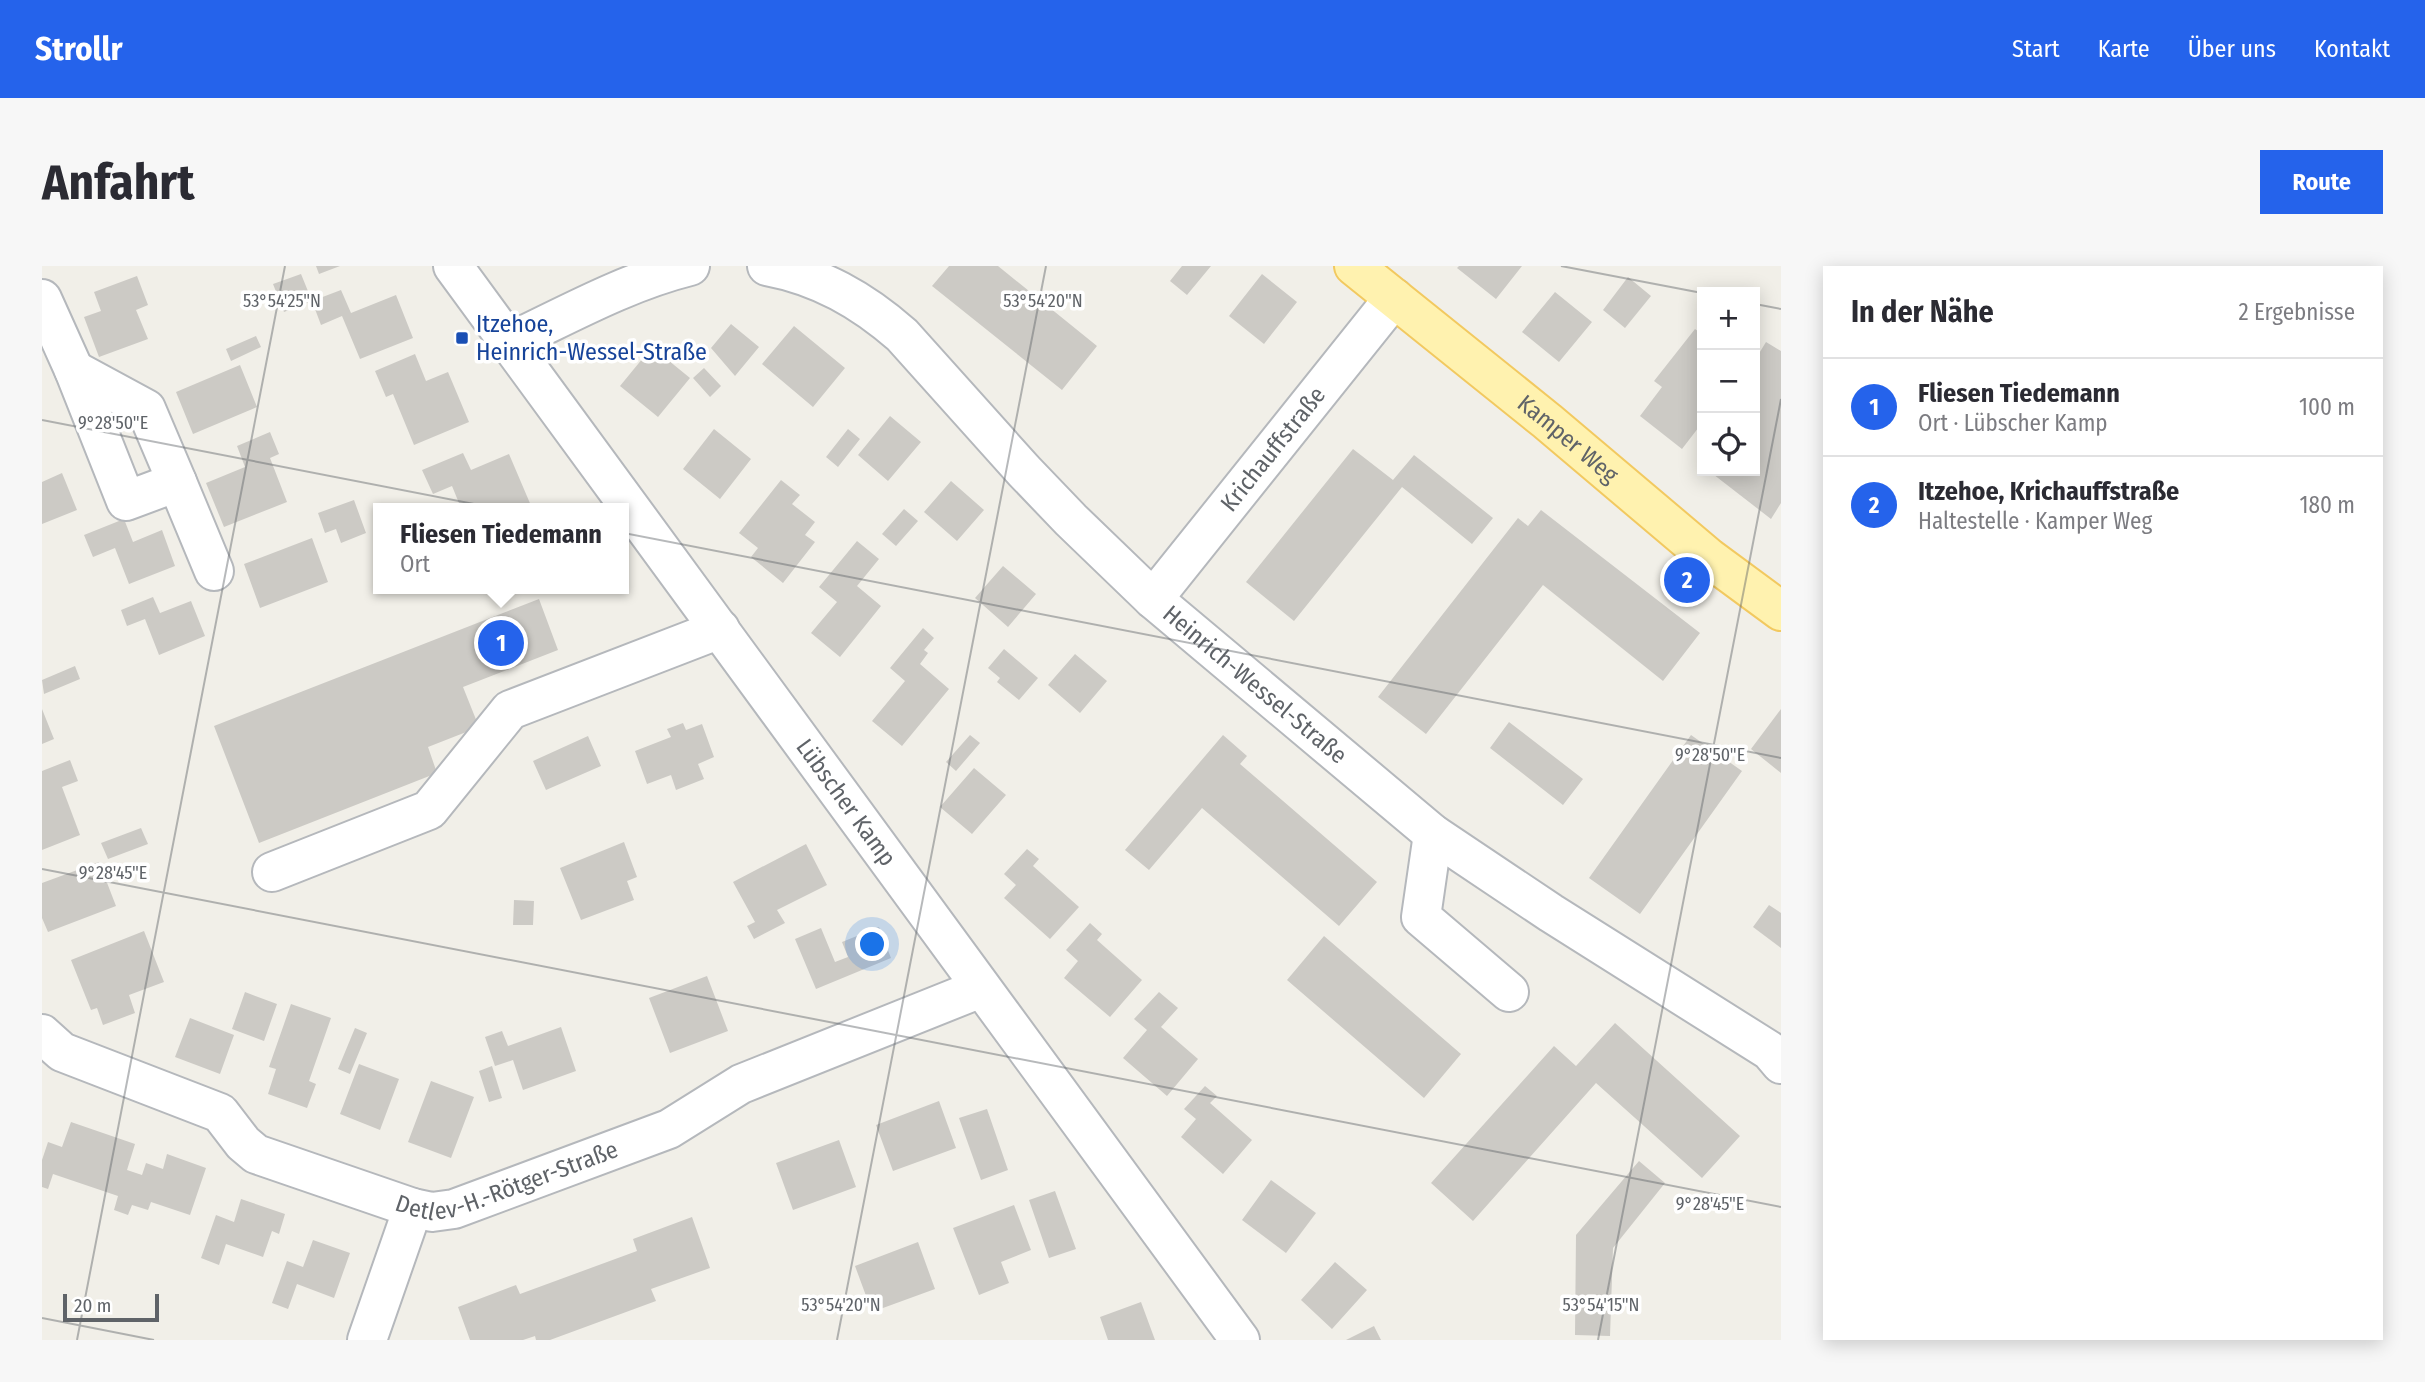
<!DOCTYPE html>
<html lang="de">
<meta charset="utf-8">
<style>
body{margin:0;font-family:"Fira Sans Condensed",sans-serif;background:#f7f7f7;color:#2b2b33}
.controls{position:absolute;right:21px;top:21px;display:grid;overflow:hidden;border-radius:0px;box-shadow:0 4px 18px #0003}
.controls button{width:63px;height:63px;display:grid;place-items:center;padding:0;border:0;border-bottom:2px solid #e1e1e2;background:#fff;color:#2b2b33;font:35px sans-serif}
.scale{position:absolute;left:21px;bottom:18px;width:96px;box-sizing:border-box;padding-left:7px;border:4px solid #5f6368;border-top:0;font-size:19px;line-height:24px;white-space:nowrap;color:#5f6368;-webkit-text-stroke:5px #fff;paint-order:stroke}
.you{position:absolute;left:831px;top:679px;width:24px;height:24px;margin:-18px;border:5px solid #fff;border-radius:50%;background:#1a73e8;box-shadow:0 0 0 10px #1a73e833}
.badge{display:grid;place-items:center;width:46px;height:46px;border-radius:50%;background:#2563eb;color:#fff;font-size:23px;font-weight:700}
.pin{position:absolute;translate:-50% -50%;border:4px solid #fff;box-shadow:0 2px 7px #0006}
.popup{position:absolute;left:331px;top:237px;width:256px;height:91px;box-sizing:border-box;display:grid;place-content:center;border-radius:0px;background:#fff;filter:drop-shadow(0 2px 5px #0005);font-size:23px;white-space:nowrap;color:#7c7c81}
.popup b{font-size:26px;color:#2b2b33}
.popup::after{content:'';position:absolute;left:50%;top:100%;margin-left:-14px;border:14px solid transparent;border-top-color:#fff}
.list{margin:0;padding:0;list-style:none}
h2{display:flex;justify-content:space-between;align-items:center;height:91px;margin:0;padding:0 28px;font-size:30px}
h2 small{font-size:23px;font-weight:400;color:#7c7c81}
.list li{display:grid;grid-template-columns:46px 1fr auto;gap:21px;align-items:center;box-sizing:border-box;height:98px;padding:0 28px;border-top:2px solid #e1e1e2}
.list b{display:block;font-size:26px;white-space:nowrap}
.list p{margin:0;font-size:23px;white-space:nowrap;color:#7c7c81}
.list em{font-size:23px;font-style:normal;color:#7c7c81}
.icon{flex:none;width:38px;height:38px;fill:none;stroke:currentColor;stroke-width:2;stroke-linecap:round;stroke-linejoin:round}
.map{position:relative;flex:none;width:1739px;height:1074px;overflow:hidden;border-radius:0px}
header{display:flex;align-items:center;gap:42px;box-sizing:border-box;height:98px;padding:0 35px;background:#2563eb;color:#fff}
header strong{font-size:33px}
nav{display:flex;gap:38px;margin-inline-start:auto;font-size:24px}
.intro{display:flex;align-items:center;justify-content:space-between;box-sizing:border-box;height:168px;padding:0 42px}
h1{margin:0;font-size:49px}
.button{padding:18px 32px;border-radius:0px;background:#2563eb;color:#fff;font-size:24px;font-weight:700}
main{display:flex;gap:42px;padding:0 42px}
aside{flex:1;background:#fff;border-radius:0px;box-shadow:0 4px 18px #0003}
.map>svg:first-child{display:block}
.building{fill:#cccac5}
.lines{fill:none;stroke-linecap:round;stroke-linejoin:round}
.minor-casing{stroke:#b5b8bc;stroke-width:42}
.major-casing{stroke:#f2c960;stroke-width:42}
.minor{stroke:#fff;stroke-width:38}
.major{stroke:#fff2af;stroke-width:38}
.ticks{fill:none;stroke:#5f6368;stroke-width:2;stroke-opacity:0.45}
.transit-dot{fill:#1a4fb4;stroke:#fff;stroke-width:2.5}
.labels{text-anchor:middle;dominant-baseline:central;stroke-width:7;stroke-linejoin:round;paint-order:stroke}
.transit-label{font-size:24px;fill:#164399;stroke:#fff;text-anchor:start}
.street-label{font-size:24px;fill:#5f6368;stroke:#fff}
.ticks-label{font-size:18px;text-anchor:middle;fill:#5f6368;stroke:#fff;stroke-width:7;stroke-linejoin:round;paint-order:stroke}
</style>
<header>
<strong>Strollr</strong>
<nav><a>Start</a><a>Karte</a><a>Über uns</a><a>Kontakt</a></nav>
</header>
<div class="intro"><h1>Anfahrt</h1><a class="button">Route</a></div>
<main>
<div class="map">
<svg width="1739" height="1074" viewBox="0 0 1739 1074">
<rect width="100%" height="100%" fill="#f1efe8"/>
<path class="building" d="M274,0H298L277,8Z
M907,0H956L1055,80L1020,124L890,20Z
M1140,0H1169L1145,29L1128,15Z
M1417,0H1480L1454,33L1415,2Z
M259,8L270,35L242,46L231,18Z
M1220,8L1255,36L1222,78L1187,50Z
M95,10L106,39L94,44L106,73L57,91L42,51L59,45L52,26Z
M1586,11L1609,30L1583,62L1561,44Z
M299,24L309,47L354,29L371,72L318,93L300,50L279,59L270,35Z
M1513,26L1550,56L1517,96L1480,66Z
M689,58L717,81L693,110L669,82Z
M752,60L803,102L771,141L720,98Z
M1653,63L1660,68V157L1640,183L1598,150L1620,121L1612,115Z
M214,70L219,81L189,95L184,83Z
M1724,76L1739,85V237L1729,253L1667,205H1713V94Z
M610,81L648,112L616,151L578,120Z
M373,88L384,115L406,106L427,156L372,179L351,128L344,131L333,105Z
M198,99L215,141L151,168L134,126Z
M662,102L679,120L668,131L651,112Z
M848,150L879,176L846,215L816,189Z
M672,163L709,193L678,233L641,203Z
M806,163L818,173L796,201L784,191Z
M228,166L237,188L228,192L245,236L182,261L164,217L203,201L195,180Z
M1311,183L1351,214L1372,189L1451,252L1430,278L1360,221L1252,355L1204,316Z
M421,187L429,204L467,188L490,242H419L410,220L391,228L380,204Z
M20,207L35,244L0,258V216Z
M739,214L758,229L750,238L773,256L763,269L773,276L741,317L709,291L716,282L697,267Z
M909,215L942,244L915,275L882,246Z
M312,234L324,267L299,277L294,263L283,267L276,247Z
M862,243L876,255L854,280L840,268Z
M1499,244L1658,367L1621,415L1501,319L1384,468L1336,431L1476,252L1486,260Z
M82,253L91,276L120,264L133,300L87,318L73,282L51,291L42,269Z
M270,272L286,316L218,342L202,298Z
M815,275L837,293L815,320L839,340L798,391L769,367L795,336L777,321Z
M961,300L994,328L966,361L933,332Z
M111,331L118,347L149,335L163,370L117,389L103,353L85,360L79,344Z
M497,333L516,384L421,421L437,461L386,481L395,507L217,577L172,460Z
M881,362L892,372L882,384L886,387L878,398L907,423L860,480L830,455L863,415L848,402Z
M962,383L996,412L977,434L955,416L958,412L946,402Z
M1033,388L1065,415L1038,447L1006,419Z
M33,400L38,413L2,428L0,414Z
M0,443L12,473L0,478Z
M1739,443V507L1709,483Z
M1467,456L1541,513L1521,539L1448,482Z
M641,457L644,464L660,458L672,491L656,498L662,513L634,524L629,509L605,518L593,485L629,471L625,463Z
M928,469L938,477L914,505L904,496Z
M1181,469L1205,490L1198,498L1335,616L1297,660L1160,542L1107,604L1083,584Z
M1649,469L1700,505L1598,648L1547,612Z
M546,470L559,500L504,524L491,495Z
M28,494L36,515L20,521L38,569L0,584V505Z
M932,502L964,529L930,568L898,541Z
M99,562L106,578L66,593L59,577Z
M582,576L595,611L585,615L592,634L539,654L518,602Z
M764,578L785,619L735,644L743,657L712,673L705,660L713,656L691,616Z
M985,583L997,593L991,600L1037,641L1008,673L962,632L974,619L962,608Z
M57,596L74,640L6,666L0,652V617Z
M472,634L492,635L491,659H471Z
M1727,639L1739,647V682L1711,661Z
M1048,657L1060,668L1055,674L1100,714L1068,751L1022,712L1036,695L1024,684Z
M837,661L849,692L774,723L753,673L779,662L793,696L806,691L800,676Z
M102,665L122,716L87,729L93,747L61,759L55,742L49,744L29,694Z
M1282,670L1419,788L1382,832L1245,714Z
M665,710L686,765L628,787L607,732Z
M203,726L235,738L222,775L190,763Z
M1117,726L1136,742L1119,761L1156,793L1125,830L1081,792L1105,764L1092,753Z
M249,738L289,752L267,815L274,818L265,842L226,828L234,803L227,801Z
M148,752L192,769L178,808L133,791Z
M1573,757L1698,870L1660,912L1554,817L1431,955L1389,917L1512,780L1534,800Z
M519,761L534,805L481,824L471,794L453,800L443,771L460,765L466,780Z
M313,762L325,767L308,808L296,803Z
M317,798L357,813L338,864L298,848Z
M450,800L460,832L447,836L437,805Z
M389,815L432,831L409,892L366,876Z
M1163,820L1175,830L1168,837L1210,874L1181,908L1139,871L1154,853L1142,843Z
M897,835L914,882L851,905L834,859Z
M945,843L966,904L939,914L917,852Z
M29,856L93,878L85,904L100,909L104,897L121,903L125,888L164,902L148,949L109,936L106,944L90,939L86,949L72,944L76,930L11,908L6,923L0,921V894L6,876L20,881Z
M797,874L814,921L751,944L734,897Z
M1597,895L1623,917L1571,982L1568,1070L1533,1069L1534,969Z
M1229,914L1274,947L1244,987L1200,954Z
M1013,925L1034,983L1007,992L987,934Z
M199,933L243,948L237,968L230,965L221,991L184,978L177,999L159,992L174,949L192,956Z
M972,939L989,984L959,996L967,1017L937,1029L911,962Z
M650,951L668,1002L609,1023L614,1035L508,1074H494L493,1070L481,1074H428L416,1041L474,1019L478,1028L595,985L591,973Z
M271,974L308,987L292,1032L255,1018L246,1043L230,1037L245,995L261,1001Z
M876,976L893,1023L830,1046L813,1000Z
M1293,996L1325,1024L1290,1063L1259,1034Z
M1099,1036L1113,1074H1066L1058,1051Z
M1332,1060L1339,1074H1304Z"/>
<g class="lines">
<defs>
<g id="minor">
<path id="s1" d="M411,0L1198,1074"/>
<path id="s2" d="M725,0C778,10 820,34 860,69L982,205L1029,254L1111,333L1391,568L1509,647L1728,785L1739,798"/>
<path d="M0,33L32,104L84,235L135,216L172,305"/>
<path d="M468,76C527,48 584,16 648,0"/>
<path d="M32,104L104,143L135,216"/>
<path id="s3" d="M1111,333L1352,32"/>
<path d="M1391,568L1379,651L1467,726"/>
<path d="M230,606L387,544L468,444L678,363"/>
<path id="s4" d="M0,768L20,786L178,847L201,877L214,888L371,942L390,946L412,943L627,863L699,818L939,722"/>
<path d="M325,1074L371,942"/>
</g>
<g id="major">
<path id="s5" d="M1312,0L1505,155L1667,292L1739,345"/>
</g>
</defs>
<use href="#minor" class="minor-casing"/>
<use href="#major" class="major-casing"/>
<use href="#minor" class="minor"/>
<use href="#major" class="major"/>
</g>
<path class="ticks" d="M1519,0L1660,27M1713,38L1739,43M0,154L1739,492M0,603L1739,941M0,1052L112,1074M35,1074L243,0M795,1074L1004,0M1556,1074L1739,133"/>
<rect class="transit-dot" x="413" y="65" width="14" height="14" rx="3.5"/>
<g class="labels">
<g class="transit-label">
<text x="434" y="58">Itzehoe,<tspan x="434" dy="28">Heinrich-Wessel-Straße</tspan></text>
</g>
<g class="street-label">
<text stroke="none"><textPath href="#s5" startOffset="275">Kamper Weg</textPath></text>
<text stroke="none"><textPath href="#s3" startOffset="192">Krichauffstraße</textPath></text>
<text stroke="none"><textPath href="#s2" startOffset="651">Heinrich-Wessel-Straße</textPath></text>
<text stroke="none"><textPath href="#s1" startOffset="665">Lübscher Kamp</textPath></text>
<text stroke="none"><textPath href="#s4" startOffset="516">Detlev-H.-Rötger-Straße</textPath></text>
</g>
</g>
<g class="ticks-label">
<text x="240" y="41">53°54'25"N</text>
<text x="1001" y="41">53°54'20"N</text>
<text x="71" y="163">9°28'50"E</text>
<text x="1668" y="495">9°28'50"E</text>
<text x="71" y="613">9°28'45"E</text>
<text x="1668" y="944">9°28'45"E</text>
<text x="799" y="1045">53°54'20"N</text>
<text x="1559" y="1045">53°54'15"N</text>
</g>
</svg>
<div class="controls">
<button>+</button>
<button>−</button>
<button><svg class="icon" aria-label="locate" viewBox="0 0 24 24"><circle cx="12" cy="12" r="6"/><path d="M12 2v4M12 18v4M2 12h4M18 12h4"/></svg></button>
</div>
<div class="scale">20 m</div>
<div class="you"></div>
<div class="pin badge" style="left:459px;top:377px">1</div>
<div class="popup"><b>Fliesen Tiedemann</b>Ort</div>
<div class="pin badge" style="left:1645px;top:314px">2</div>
</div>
<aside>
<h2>In der Nähe<small>2 Ergebnisse</small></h2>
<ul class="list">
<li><span class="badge">1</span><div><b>Fliesen Tiedemann</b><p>Ort · Lübscher Kamp</p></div><em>100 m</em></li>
<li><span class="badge">2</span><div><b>Itzehoe, Krichauffstraße</b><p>Haltestelle · Kamper Weg</p></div><em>180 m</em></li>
</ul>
</aside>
</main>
